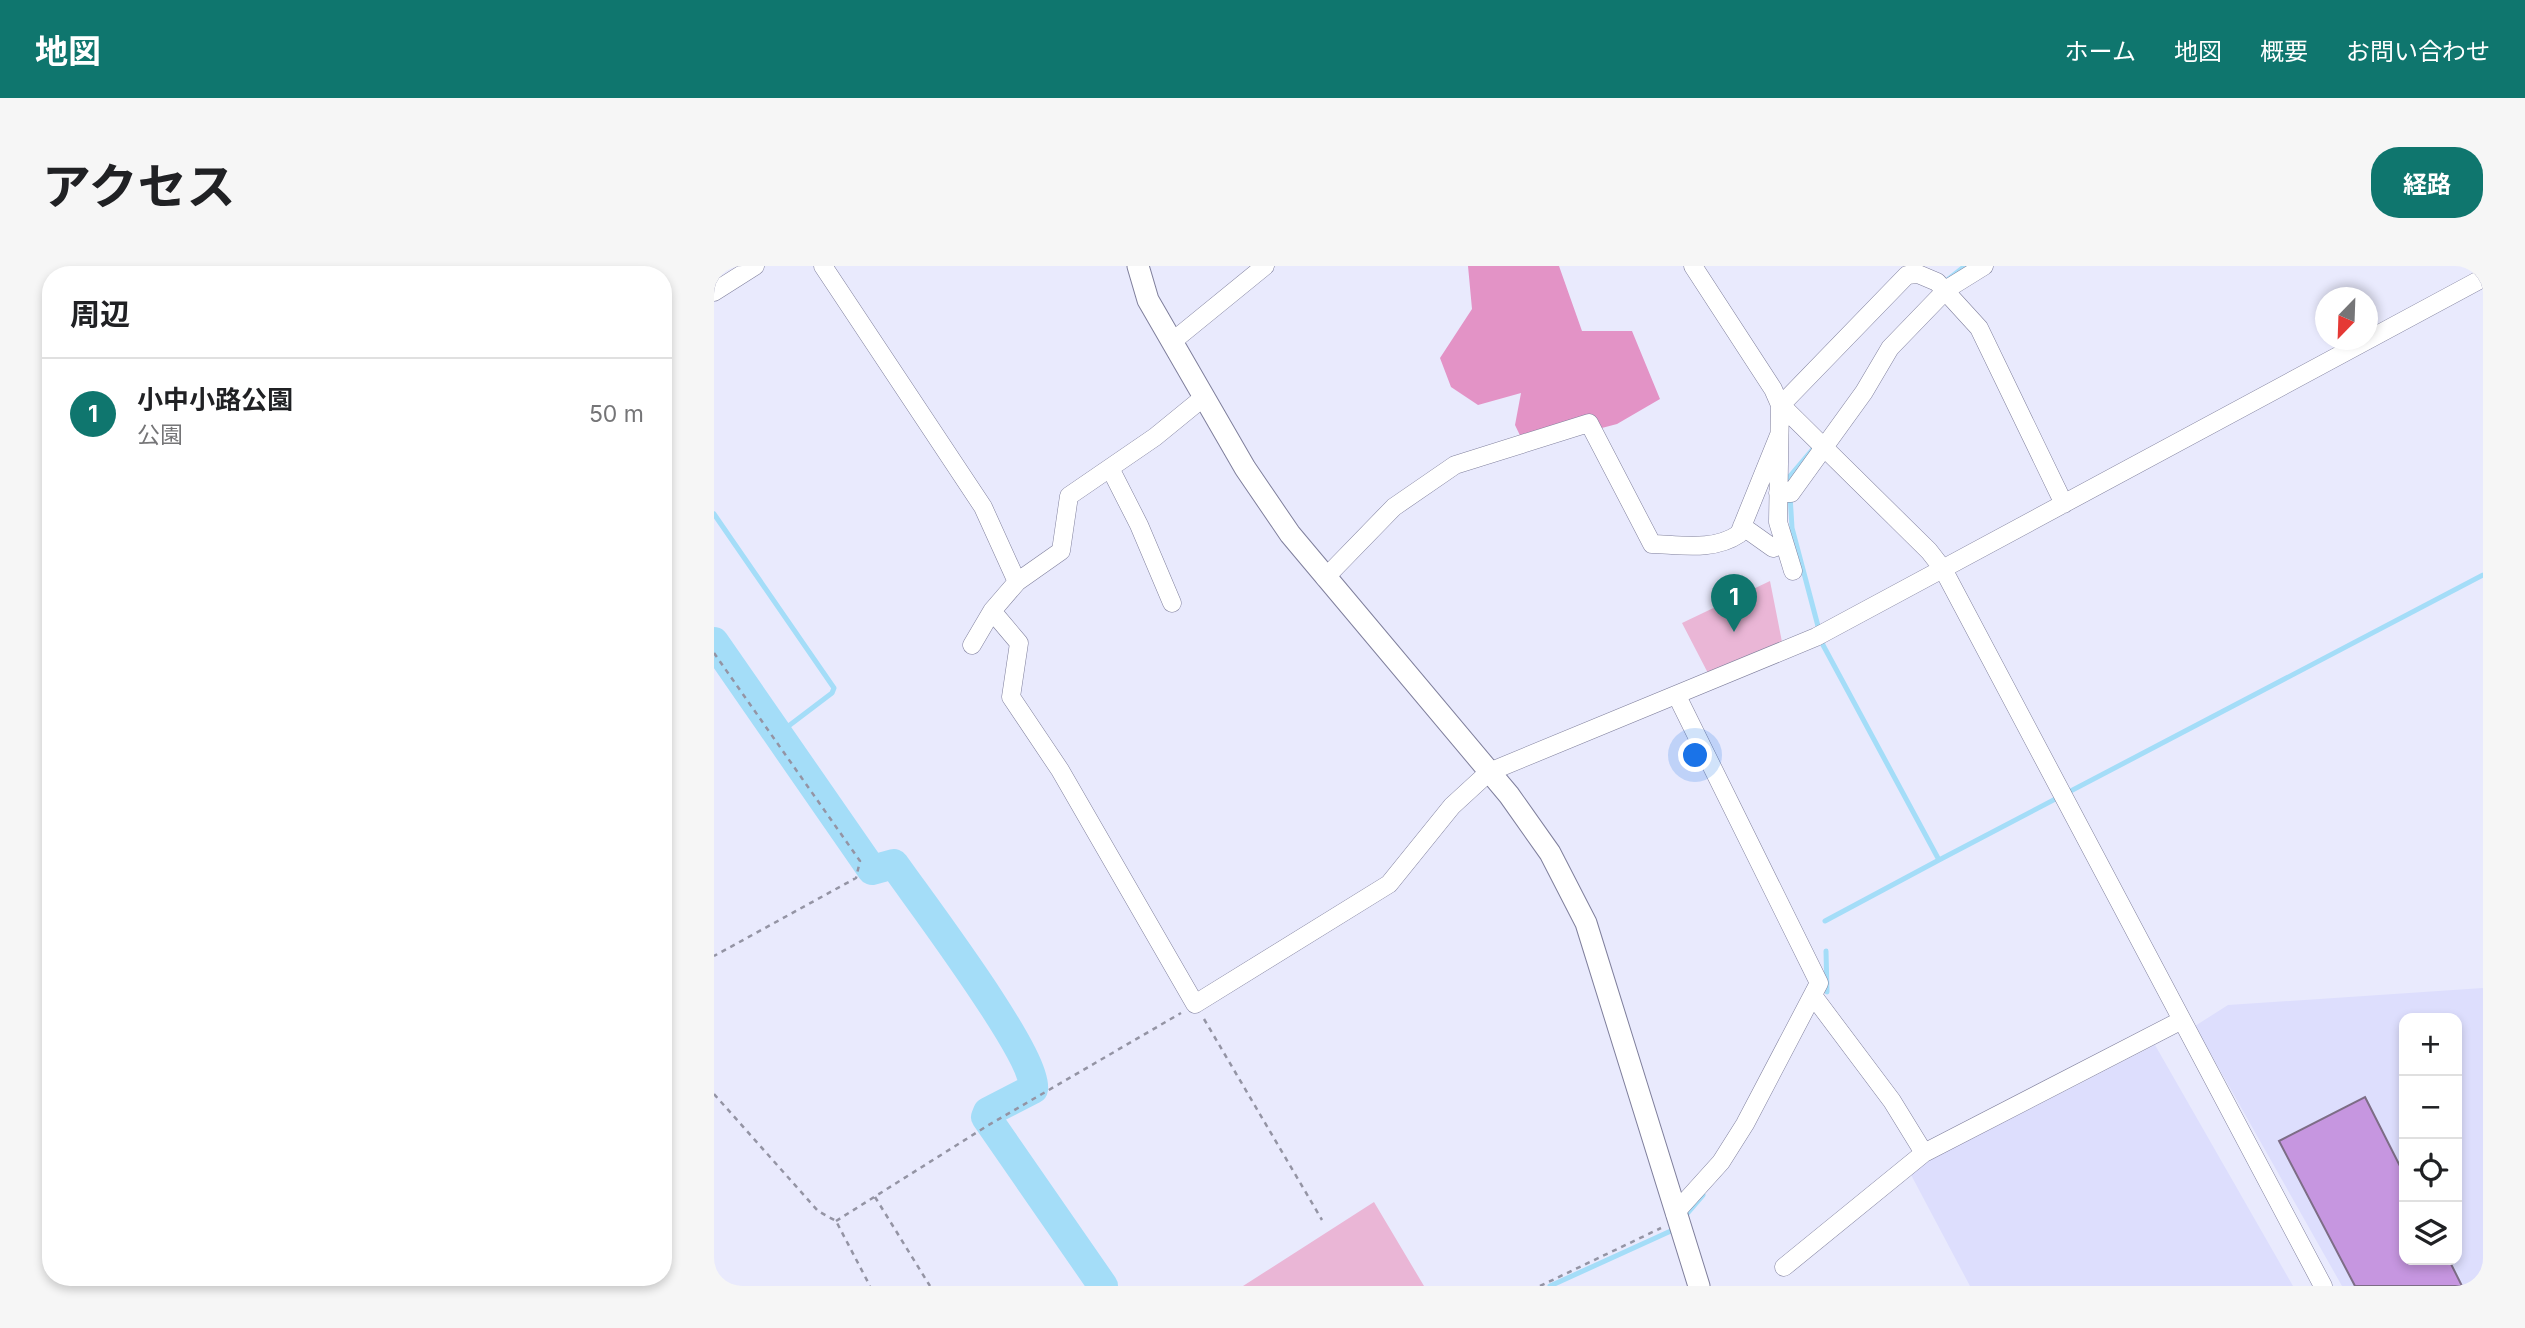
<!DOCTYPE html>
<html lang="ja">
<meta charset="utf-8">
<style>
body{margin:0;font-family:Inter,"Noto Sans JP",sans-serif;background:#f6f6f6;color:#202124}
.controls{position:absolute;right:21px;bottom:21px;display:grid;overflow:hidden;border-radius:14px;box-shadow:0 4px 10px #0003}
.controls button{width:63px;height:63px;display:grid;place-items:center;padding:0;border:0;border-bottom:2px solid #e0e0e0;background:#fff;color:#202124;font:35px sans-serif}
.compass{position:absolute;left:1601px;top:21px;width:63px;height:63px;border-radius:50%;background:#fff;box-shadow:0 4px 10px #0003;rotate:203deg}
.you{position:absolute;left:982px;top:490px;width:24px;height:24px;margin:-18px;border:5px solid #fff;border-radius:50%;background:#1a73e8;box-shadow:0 0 0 10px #1a73e833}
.badge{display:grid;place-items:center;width:46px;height:46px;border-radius:50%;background:#0f766e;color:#fff;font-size:23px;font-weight:700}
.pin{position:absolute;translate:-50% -58px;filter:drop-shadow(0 2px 4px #0008)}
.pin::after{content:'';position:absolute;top:37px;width:24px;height:21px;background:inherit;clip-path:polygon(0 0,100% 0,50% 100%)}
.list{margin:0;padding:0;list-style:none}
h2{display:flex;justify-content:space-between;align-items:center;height:91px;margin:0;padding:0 28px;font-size:30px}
h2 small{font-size:23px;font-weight:400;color:#757577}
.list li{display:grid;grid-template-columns:46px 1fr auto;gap:21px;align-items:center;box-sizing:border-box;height:112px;padding:0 28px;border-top:2px solid #e0e0e0}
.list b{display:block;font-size:26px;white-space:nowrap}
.list p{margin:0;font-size:23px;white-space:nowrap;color:#757577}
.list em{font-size:23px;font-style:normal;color:#757577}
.icon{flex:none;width:38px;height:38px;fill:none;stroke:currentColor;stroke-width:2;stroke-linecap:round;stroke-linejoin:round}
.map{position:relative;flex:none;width:1769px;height:1020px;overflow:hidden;border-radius:28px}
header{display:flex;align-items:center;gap:42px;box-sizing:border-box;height:98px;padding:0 35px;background:#0f766e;color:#fff}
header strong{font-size:33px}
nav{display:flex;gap:38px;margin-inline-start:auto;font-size:24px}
.intro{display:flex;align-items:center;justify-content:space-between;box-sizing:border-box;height:168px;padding:0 42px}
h1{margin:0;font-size:49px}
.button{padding:18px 32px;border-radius:28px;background:#0f766e;color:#fff;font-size:24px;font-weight:700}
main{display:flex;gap:42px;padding:0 42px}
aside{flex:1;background:#fff;border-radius:28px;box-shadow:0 4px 10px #0003}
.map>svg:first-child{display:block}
.built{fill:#dddefd;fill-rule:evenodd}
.green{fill:#eab6d6}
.forest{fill:#e393c6}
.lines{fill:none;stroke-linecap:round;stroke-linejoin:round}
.stream{stroke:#a4ddf8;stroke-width:5}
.river{stroke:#a4ddf8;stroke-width:30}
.building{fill:#c696e0;stroke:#7d6d86;stroke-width:2}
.minor-casing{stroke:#7f7f9c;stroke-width:19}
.tertiary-casing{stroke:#7f7f9c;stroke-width:23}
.path{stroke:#9494a4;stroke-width:2.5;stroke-dasharray:5 5;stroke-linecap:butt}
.minor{stroke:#fff;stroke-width:18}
.tertiary{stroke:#fff;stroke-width:21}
</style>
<header>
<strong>地図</strong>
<nav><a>ホーム</a><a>地図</a><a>概要</a><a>お問い合わせ</a></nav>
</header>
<div class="intro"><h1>アクセス</h1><a class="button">経路</a></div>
<main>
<aside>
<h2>周辺<small></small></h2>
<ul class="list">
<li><span class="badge">1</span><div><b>小中小路公園</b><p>公園</p></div><em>50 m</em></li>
</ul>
</aside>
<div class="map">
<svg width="1769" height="1020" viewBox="0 0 1769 1020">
<rect width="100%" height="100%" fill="#e9eafd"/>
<path class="built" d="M1769,722V1020H1628L1481,760L1514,739ZM1690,752H1743V994H1690Z
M1441,779L1579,1020H1256L1195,905Z"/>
<path class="green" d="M1056,315L1068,376L996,411L968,357Z
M660,936L710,1020H529Z"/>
<path class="forest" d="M754,0H845L868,65H918L946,133L903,158L812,182L801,159L807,127L764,139L737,121L726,92L758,43Z"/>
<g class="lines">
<path class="stream" d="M1232,15L1251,0
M1076,219V210L1098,184
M1076,229L1078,262L1109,379L1225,594L1111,655
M0,248L120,422L118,427L64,468
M1225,594L1769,309
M1112,685L1113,726
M971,950L989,929
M836,1020L959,964"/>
<path class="river" d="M0,376L158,604L180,598C205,634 324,790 319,823L274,846L272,851L389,1020"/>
</g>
<path class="building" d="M1651,831L1690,908V994H1735L1748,1020H1641L1565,875Z"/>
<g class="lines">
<defs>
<path id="minor" d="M109,0L269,241L303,316L278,345L305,377L297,431L346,504L481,738L675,618L738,540L775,506L1102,371L1769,12
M979,0L1059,123L1066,139L1064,256L1079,305
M0,26L41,0
M459,75L551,0
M396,202L425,259L458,337
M1064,227H1077L1150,126L1176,82L1233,23L1270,0
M1350,238L1265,62L1223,16L1204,8L1193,9L1067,139L1215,285L1229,303L1609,1020
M1028,260L1059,282L1070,278
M611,312L680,241L741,199L875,157L938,278C968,279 1000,285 1025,268L1065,169
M303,316L347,285L355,230L441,171L490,131
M258,379L278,345
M1100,731L1178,835L1210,887L1466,755
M961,947L1007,896L1031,858L1105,717L963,430
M1070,1001L1210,887"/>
<path id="tertiary" d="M424,0L434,34L531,202L576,268L795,529L836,587L872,657L985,1020"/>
</defs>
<use href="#minor" class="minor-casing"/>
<use href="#tertiary" class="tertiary-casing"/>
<path class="path" d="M0,387L146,595L142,612L0,690
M490,753L608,954
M0,828L104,945L122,955L156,1020
M161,931L216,1020
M122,955L273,860L467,747
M826,1020L947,962"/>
<use href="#minor" class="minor"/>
<use href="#tertiary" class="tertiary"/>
</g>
</svg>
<div class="controls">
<button>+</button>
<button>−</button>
<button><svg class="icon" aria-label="locate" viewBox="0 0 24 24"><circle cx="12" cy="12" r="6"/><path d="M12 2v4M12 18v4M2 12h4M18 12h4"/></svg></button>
<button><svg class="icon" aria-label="layers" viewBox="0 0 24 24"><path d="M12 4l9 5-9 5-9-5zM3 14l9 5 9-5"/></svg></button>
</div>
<svg class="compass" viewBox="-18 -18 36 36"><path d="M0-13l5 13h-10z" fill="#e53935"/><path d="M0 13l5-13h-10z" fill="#757577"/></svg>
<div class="you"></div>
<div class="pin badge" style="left:1020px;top:366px">1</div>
</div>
</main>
